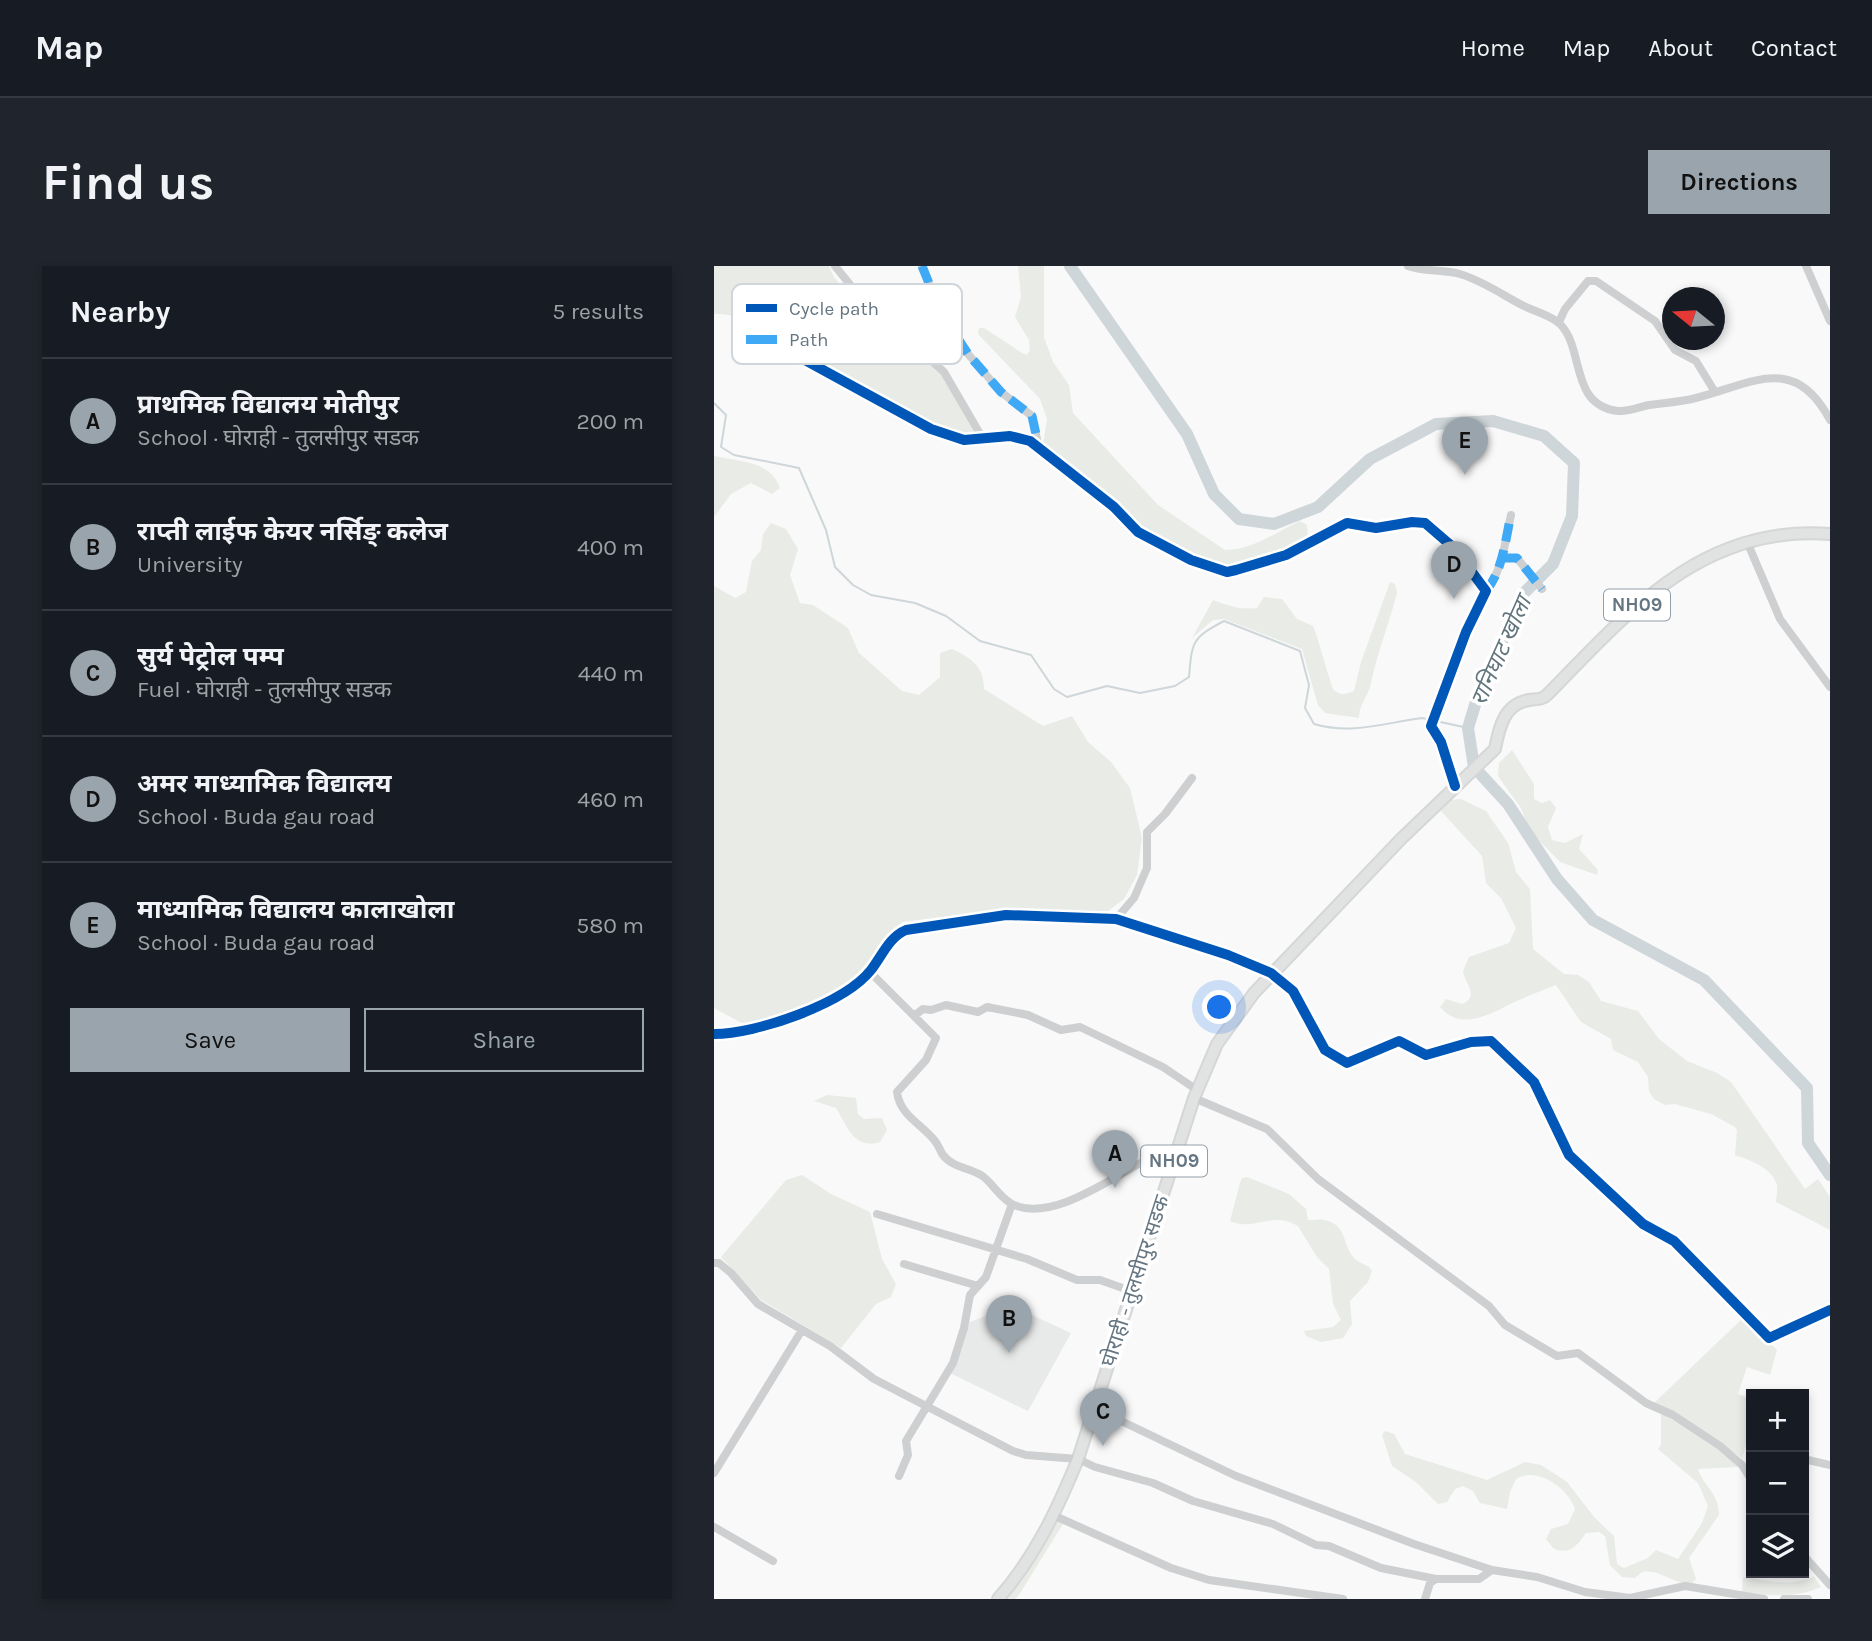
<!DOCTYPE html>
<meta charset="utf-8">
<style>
body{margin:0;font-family:Karla,"Noto Sans Devanagari",sans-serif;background:#20242c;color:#f1f3f6}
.controls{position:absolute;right:21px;bottom:21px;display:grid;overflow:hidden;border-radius:0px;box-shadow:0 4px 10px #0003}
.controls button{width:63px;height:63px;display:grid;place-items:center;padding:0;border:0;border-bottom:2px solid #363941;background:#171b24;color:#f1f3f6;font:35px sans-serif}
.compass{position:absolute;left:948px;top:21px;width:63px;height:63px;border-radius:50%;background:#171b24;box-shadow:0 4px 10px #0003;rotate:288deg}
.you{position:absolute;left:506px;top:742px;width:24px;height:24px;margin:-18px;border:5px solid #fff;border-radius:50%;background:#1a73e8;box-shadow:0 0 0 10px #1a73e833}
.badge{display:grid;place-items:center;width:46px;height:46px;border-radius:50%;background:#99a4ac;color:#111;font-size:23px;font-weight:700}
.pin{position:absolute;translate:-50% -58px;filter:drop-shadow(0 2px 4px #0008)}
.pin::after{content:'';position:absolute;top:37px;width:24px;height:21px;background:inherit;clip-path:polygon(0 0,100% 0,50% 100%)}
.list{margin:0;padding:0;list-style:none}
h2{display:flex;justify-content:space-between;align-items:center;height:91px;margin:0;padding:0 28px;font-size:30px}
h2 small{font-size:23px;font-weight:400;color:#9ea1a6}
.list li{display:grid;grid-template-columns:46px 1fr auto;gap:21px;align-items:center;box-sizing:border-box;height:126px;padding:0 28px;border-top:2px solid #363941}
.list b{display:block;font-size:26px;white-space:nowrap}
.list p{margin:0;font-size:23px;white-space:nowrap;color:#9ea1a6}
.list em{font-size:23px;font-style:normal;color:#9ea1a6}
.actions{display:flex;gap:14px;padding:21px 28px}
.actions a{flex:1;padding:16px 0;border:2px solid #99a4ac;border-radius:0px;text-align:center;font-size:24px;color:#99a4ac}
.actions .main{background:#99a4ac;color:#111}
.icon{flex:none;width:38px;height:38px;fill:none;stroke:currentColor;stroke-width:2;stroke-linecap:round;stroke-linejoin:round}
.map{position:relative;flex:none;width:1116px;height:1333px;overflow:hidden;border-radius:0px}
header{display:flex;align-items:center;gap:42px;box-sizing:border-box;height:98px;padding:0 35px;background:#171b24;border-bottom:2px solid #363941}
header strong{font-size:33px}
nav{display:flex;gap:38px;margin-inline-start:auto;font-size:24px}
.intro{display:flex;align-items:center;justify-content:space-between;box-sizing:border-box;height:168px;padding:0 42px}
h1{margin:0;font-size:49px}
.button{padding:18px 32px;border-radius:0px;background:#99a4ac;color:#111;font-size:24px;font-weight:700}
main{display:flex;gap:42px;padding:0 42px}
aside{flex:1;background:#171b24;border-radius:0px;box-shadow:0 4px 10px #0003}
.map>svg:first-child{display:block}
.built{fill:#e8e9e9}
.green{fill:#e8ebe6}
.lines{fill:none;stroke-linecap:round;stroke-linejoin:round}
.stream{stroke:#ced6d9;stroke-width:2}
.river{stroke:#ced6d9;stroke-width:12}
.major-casing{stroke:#d5d6d7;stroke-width:14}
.minor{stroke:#cecfd0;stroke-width:8}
.major{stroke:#e1e2e2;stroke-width:10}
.quiet{stroke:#3fa9f5;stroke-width:9;stroke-dasharray:18 9;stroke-linecap:butt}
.cycleway-casing{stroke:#fff;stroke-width:15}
.cycleway{stroke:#0057b8;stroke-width:10}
.labels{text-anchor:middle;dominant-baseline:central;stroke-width:7;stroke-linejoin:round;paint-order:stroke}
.shield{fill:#fff;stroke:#939fa8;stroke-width:2}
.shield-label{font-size:19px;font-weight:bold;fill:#657683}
.street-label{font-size:21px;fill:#657683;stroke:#fff}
.water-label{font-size:23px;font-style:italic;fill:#60757c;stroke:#fff}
.key{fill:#fff;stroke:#d1d6da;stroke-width:2}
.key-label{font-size:19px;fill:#657683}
</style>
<header>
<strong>Map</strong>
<nav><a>Home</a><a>Map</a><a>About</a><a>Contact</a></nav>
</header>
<div class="intro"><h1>Find us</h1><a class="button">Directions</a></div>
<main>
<aside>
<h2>Nearby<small>5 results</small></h2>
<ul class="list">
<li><span class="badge">A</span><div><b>प्राथमिक विद्यालय मोतीपुर</b><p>School · घोराही - तुलसीपुर सडक</p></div><em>200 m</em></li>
<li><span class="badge">B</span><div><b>राप्ती लाईफ केयर नर्सिङ् कलेज</b><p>University</p></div><em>400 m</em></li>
<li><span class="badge">C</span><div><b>सुर्य पेट्रोल पम्प</b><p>Fuel · घोराही - तुलसीपुर सडक</p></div><em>440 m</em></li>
<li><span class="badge">D</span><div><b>अमर माध्यामिक विद्यालय</b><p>School · Buda gau road</p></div><em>460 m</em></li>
<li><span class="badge">E</span><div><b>माध्यामिक विद्यालय कालाखोला</b><p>School · Buda gau road</p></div><em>580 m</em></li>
</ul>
<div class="actions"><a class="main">Save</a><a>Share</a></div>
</aside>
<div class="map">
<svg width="1116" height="1333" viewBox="0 0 1116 1333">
<rect width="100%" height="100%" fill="#f9f9f9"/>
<path class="built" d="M298,1040L357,1067L314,1145L236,1107L256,1056Z"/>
<path class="green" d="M0,0H115L120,11L138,33L228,107L263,171C234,173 214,155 190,141C167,128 141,119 118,105C85,85 40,46 0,48Z
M304,0H330V71L339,96L355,119L359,147L444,239L511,284C539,284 562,266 586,255L593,259L594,273L532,299L501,301L425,262L402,237L329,179L333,153L326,133L264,68L265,62H270L308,87L313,89L316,84L315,74L301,51L307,31Z
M0,190C25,196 56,194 66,222L58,228L37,217L17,228L0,251Z
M57,257L72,263L84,283L76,309L86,337L99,339L134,362L145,387L188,425L205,429L226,411V387L238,383C257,392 270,400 270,423L329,460L358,450L374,476L397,496L416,522L428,572L423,609L410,633L390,648L292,643L188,656L169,674L155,702L133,719L92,742L33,760L0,742V320L21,332L32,326L38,295L47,284L49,268Z
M676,316L681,318L683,327C675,358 663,387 657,417C655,430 645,437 645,452L611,447L604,439L588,383L510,353L499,354L478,372L499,334C515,340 526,344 543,342L550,331L568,333L583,353L599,360C604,371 617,421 620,424C626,430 633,428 640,425L647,396Z
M798,484L820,518V533L828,537L836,534L842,542L834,561L838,574L851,577L869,568L865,583L884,604L883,609L846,596L816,565L807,542L784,510L785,497Z
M747,533L772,545L794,577L802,606L816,623L819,683L850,708L864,709L875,716L887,735L924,745L945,773L973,795L1003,807L1017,816L1091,923L1104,913L1116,931V964L1062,936C1062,931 1064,924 1063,919C1058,901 1035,894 1021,889L1023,864L1021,861L997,848L961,838L951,839L940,833L935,825L934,811L924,796L899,784L897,773L867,756L842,719C827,725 811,731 796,738C775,749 746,765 726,741L732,733L748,738C766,730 751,718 749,705L755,691L795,677L802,662L787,632L772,617L768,590L727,545L736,534Z
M113,829L142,832L144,848L150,853L168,852L173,864L166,876C139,884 133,859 122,842L100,835Z
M88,909L117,928L156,946L168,993L182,1018L177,1031L162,1038L127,1082L47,1034L7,991L72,914Z
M533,911L575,928L592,943L594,954C600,955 605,952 611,954C633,959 628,978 640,992C646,999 654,997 658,1005L654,1016L636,1035L638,1058L629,1072L607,1076L592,1070L590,1065L619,1061L627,1054L619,1038L615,1003L603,991L584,960C557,944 540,966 516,955L526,917L528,912Z
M1029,1052L1063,1084L1056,1109L1033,1101L1024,1128L1037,1133V1163L1028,1192L961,1147L940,1137Z
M947,1147L1006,1181L1024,1201L984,1203C990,1221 1005,1227 1005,1249L975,1292L982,1313L977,1318C958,1318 947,1303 928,1306L921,1312L908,1311L896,1299L891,1270L885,1266L872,1267C863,1280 855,1290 839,1282L832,1273L837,1263L854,1258L861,1243C854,1222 823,1200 802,1213L796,1226L793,1243L766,1237L759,1225L749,1220L741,1223L733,1236L724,1238L702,1216L678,1200L668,1169L671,1165L680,1168L691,1188L773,1214L811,1196L827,1199L853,1216L880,1251L900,1270L903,1298L910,1302L934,1292L942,1284L964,1293L988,1257L994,1240L984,1217L944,1183L947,1179Z
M343,1255L349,1258L305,1329L301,1333H290Z
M1100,1310L1107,1321C1085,1332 1051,1330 1028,1326L1029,1311C1053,1314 1077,1322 1100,1310Z"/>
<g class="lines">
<path class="stream" d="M0,137L12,149L7,181L20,189L85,202L112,264L121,301L139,319L157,329L201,337L232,350L266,375L317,389L340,423L353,431L393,420L426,427L461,420L475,411C478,375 478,372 510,355L586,385L595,419L591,442L600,458C638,469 670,457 708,452L717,454
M722,455L754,462"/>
<path class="river" d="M356,0L473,168L500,228L525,253L560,258L604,241L656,193L722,158L779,155L830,170L860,197L858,250L839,298L809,328L764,429L754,462L760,501L794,538L843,613L879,654L990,714L1093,822L1094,877L1116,909"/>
<defs>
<path id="major" d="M284,1333C321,1291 343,1244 364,1193L480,832L503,778L540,727L687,573L781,483C785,462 790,438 815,434C823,433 828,434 834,428C915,345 989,258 1116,268"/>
</defs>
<use href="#major" class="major-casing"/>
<path class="minor" d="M121,0L142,26L230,106L269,173
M208,0L227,47L254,88L287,126L318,150L325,182
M694,0C710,6 729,3 746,8C769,15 787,28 808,39C819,45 837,49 846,58C871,83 855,139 904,145C914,146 926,141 935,139C949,137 964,136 978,133C1036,119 1080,85 1116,154
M1092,0L1116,55
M845,56L851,43L874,15H882L941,55L961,84L982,95L1001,126
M34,63L217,163L250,174L296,170L316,175L400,241L424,266L477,294L513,306L522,304L572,289L633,257L662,262L698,256L711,257L740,282L772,325L752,366L717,460L727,476L741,520
M1034,278L1066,353L1116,421
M788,292H803L828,323
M772,325C789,304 791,275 797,249
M402,653L420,632L433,602V566L451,548L478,512
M156,706L222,772L212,794L183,826C186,850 208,858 221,875C225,880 226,885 229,889C238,901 255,902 267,909C278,916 285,931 298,938C338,958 401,909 436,892L458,898
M201,749L209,743L217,744L232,739L264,746L273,741L314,749L347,764L366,761L449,801L483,824
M0,768C42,768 130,738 157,704C168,690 175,671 192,664L292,649L402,653L514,689L557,707L579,725L611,784L633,797L685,775L712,789L757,776L777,775L820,816L855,889L929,958L960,975L1055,1072L1116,1044
M480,832L553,863L604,913L775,1040L791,1059L843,1090L864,1087L932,1137L959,1149L1006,1180L1028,1199L1037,1213
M163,948L313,993L363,1014H386L417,1025
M0,997H5L17,1007L44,1038L116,1080L160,1113L299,1185L312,1189L364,1193L381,1201L439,1217L479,1235L559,1258L602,1279L615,1280L667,1302L722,1313
M190,998L264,1020
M380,1142L522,1210L700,1278L778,1304L823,1311L871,1326L916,1332L971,1320L1050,1333
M1090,1193L1116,1199
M0,1207L88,1064
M185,1210L194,1189L192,1175L239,1097L250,1062L256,1029L272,1011L298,938
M341,1250L457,1302L495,1314L629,1333
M0,1261L59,1295
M1090,1290L1116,1319
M711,1333L716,1317L722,1313H765L778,1304
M1070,1333H1094"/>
<use href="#major" class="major"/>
<path class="quiet" d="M208,0L227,47L254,88L287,126L318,150L325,182
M788,292H803L828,323
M772,325C789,304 791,275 797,249"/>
<defs>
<path id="cycleway" d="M34,63L217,163L250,174L296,170L316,175L400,241L424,266L477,294L513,306L522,304L572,289L633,257L662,262L698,256L711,257L740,282L772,325L752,366L717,460L727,476L741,520
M0,768C42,768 130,738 157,704C168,690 175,671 192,664L292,649L402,653L514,689L557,707L579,725L611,784L633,797L685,775L712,789L757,776L777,775L820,816L855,889L929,958L960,975L1055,1072L1116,1044"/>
</defs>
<use href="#cycleway" class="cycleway-casing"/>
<use href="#cycleway" class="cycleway"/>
</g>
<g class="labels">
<g class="shield">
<rect x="890" y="323.5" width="66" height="31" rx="5"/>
<rect x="427" y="879.5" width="66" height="31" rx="5"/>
</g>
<g class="shield-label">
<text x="923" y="339">NH09</text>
<text x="460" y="895">NH09</text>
</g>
<g class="street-label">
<text transform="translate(421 1015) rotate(-72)">घोराही - तुलसीपुर सडक</text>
</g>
<g class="water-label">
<text transform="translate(787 385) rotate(-66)">रानिघाट खोला</text>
</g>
</g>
<rect x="18" y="18" width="230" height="80" rx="10" class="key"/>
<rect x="32" y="38" width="31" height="8" fill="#0057b8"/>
<rect x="32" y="69" width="31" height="9" fill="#3fa9f5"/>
<g class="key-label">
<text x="75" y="49">Cycle path</text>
<text x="75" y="80">Path</text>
</g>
</svg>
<div class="controls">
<button>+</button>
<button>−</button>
<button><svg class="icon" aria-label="layers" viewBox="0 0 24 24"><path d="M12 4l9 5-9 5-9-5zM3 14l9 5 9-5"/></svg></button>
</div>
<svg class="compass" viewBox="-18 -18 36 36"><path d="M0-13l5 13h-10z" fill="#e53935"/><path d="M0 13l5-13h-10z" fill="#9ea1a6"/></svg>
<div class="you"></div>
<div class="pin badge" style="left:401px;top:922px">A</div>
<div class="pin badge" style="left:295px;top:1087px">B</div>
<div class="pin badge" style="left:389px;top:1180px">C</div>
<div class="pin badge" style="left:740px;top:333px">D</div>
<div class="pin badge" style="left:751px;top:209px">E</div>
</div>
</main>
